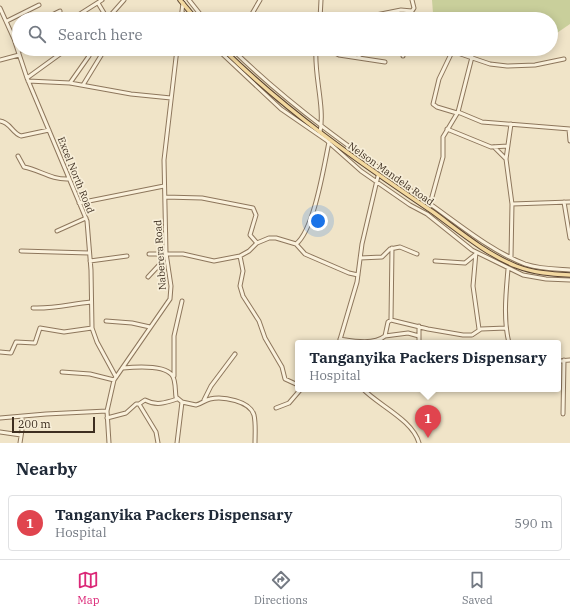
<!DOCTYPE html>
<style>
body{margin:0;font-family:"IBM Plex Serif",serif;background:#f6f6f7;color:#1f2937}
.scale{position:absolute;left:12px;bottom:10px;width:83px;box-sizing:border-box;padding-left:4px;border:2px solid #3d2e20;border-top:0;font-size:11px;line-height:14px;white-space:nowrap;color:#3d2e20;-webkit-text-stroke:3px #f7eed8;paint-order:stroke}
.you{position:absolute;left:318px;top:221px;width:14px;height:14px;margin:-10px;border:3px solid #fff;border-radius:50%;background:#1a73e8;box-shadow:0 0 0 6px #1a73e833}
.badge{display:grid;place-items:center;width:26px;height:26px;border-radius:50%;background:#db2777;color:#fff;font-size:13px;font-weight:700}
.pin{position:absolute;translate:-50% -33px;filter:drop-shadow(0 1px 2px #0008)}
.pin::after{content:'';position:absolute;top:21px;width:14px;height:12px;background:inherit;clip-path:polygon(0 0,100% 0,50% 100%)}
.popup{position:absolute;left:295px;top:340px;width:266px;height:52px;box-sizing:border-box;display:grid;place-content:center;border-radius:4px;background:#fff;filter:drop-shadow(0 1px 3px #0005);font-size:13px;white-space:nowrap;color:#747a83}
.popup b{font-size:15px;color:#1f2937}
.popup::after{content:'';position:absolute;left:50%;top:100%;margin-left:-8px;border:8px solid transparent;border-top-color:#fff}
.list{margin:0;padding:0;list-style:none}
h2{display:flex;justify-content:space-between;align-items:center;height:52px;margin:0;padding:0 16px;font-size:17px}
h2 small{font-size:13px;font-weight:400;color:#747a83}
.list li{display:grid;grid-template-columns:26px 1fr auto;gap:12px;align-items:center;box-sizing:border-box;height:56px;margin:0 8px 8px;padding:0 8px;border:1px solid #e0e1e3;border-radius:4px}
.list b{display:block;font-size:15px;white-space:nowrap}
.list p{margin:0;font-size:13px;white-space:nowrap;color:#747a83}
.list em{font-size:13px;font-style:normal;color:#747a83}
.icon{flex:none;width:22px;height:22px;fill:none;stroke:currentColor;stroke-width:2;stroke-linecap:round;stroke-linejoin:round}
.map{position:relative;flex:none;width:570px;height:443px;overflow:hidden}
.search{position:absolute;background:#fff;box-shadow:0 2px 10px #0003;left:12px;right:12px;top:12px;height:44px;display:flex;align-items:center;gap:10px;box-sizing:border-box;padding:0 14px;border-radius:22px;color:#747a83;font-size:15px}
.sheet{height:116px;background:#fff}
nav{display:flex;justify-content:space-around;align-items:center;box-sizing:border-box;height:56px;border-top:1px solid #e0e1e3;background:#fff;font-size:11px;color:#747a83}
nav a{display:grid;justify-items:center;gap:2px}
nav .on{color:#db2777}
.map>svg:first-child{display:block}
.green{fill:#c9cf9b}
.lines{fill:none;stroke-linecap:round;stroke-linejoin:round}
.minor-casing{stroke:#8d765c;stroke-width:5}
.major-casing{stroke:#5b4430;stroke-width:5.5}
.minor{stroke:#faf1dc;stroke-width:3}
.major{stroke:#f3d9a0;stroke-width:3.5}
.labels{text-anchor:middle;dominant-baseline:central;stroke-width:3.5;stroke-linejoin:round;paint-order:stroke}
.street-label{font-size:10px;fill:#3d2e20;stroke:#f7eed8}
</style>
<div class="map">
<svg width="570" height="443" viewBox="0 0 570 443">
<rect width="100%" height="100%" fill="#f0e4c8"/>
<path class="green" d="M432,0H570V24L551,37V19H445L433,13Z"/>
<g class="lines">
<defs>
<path id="minor" d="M189,0L204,19
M98,3L104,13L99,19
M0,8L14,39L27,78L87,221L91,270L92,328L97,342L116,377
M397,11V19
M182,12L188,19
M109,17L124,0
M44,19L60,11
M72,19L102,0
M181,19L183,3
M249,19L260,0
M320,19L321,0
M356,19L401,10L412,11L414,8L412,0
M7,21L39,5
M13,35L19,32
M217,49L281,109L326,140L361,171L410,205L427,214L472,250L523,275L546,279L570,280
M232,49C293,109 363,157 433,206C461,226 493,252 525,264C540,269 555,269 570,270
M316,49C314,76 325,107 320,132
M335,49V53L339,55L385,62
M446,49L490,64L507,66L535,65L564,59
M18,50L50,49
M452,52L439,79L433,104L437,107L457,113
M403,56V49
M359,57L361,49
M0,60L19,55
M27,78L67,49
M28,81L70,83L131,94L171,98
M70,83L89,56
M83,85L105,49
M458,112L482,122L570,129
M0,121C10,122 12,133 21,136L49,130
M447,129L491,147L508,146
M569,129L570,141
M494,147L506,159
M18,156L24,167C40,170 51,180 69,179
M165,197L202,198L253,208L256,215L250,235L257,243
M564,202L570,238
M79,203L164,186
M430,204L443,157V137L458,112L472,57
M512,204L570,202
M57,231L86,218
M296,244L305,254L349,273L358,275
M21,251L89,253
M476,252L473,286L479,329
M149,254H183L214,261L240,256L249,251L257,243L269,238H276L296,244C314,230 324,166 329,142
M240,256L243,271L240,286L243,296L259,321L265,338L282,367L285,379L298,385
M511,257L512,204L506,159L511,124
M360,258L382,257L390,249L400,247L417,254
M90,261L127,256
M435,261L465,263L476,254
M508,269C506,293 503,319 509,343
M148,277L161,263L164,253
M33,308C53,309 71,304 91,302
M391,320L392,248
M106,321L132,323L150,327
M385,336L408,333L419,336
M340,339C353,341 374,345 385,336L388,322L391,320L428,329L463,335H472L481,329L506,328
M339,343L357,282L362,244L378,176
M419,343V326
M0,352L11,353L16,342L35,343L40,328L64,332L92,328
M558,361L570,360
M123,368C134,367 164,365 172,375C176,380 175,391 176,397L182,402L196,405C201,404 205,400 210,399C223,396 250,401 254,415C256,424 255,434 255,443
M62,372L90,374L114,380
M174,376V336L182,301
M363,389C378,405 413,420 419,443
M204,400L211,386L235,354
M139,404L145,400C156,406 165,403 177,399
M276,408L289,403L301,389
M563,414L564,360
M0,418L46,414L107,411
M107,418L126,413L136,404H139L156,432L158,443
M0,432L21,435
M20,443L22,430V417
M109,443L107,411L114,380L170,299L171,286L166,253L164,160L177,49
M177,443L182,402"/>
<path id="major" d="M180,0L196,19
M223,49C287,112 359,162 433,212C459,231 486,254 516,266C534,273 552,274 570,275"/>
</defs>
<use href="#minor" class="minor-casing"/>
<use href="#major" class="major-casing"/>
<use href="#minor" class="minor"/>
<use href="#major" class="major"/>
</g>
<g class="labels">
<g class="street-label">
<text transform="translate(391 174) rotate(35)">Nelson Mandela Road</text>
<text transform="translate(76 175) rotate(68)">Excel North Road</text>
<text transform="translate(160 255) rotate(-94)">Naberera Road</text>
</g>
</g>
</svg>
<div class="scale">200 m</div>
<div class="you"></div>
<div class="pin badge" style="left:428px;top:438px;background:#e0444e">1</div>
<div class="popup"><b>Tanganyika Packers Dispensary</b>Hospital</div>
<div class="search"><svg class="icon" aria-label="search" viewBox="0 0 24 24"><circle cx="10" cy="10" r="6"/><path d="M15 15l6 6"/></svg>Search here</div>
</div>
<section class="sheet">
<h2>Nearby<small></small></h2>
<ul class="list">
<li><span class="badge" style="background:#e0444e">1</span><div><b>Tanganyika Packers Dispensary</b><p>Hospital</p></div><em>590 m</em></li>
</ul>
</section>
<nav>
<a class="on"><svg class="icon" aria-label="map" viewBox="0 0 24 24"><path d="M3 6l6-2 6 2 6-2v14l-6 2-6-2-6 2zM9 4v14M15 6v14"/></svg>Map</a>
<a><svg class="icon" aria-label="directions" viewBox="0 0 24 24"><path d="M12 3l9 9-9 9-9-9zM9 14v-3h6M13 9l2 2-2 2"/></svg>Directions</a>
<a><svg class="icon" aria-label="saved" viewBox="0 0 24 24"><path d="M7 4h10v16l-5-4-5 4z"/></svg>Saved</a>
</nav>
